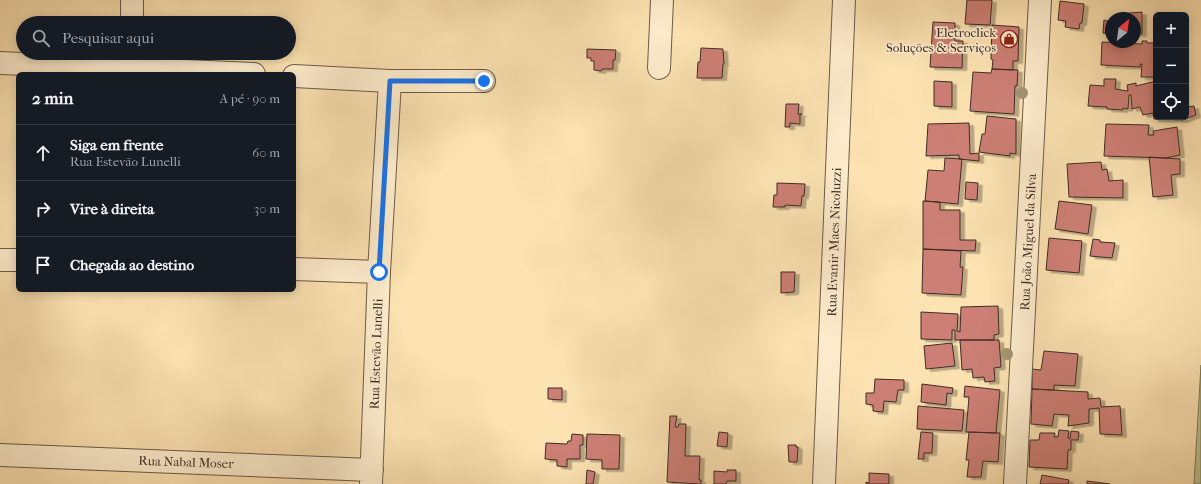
<!DOCTYPE html>
<html lang="pt">
<meta charset="utf-8">
<style>
body{margin:0;font-family:"IM FELL French Canon",serif;background:#20242c;color:#f1f3f6}
.controls{position:absolute;right:12px;top:12px;display:grid;overflow:hidden;border-radius:6px;box-shadow:0 2px 10px #0003}
.controls button{width:36px;height:36px;display:grid;place-items:center;padding:0;border:0;border-bottom:1px solid #363941;background:#171b24;color:#f1f3f6;font:20px sans-serif}
.compass{position:absolute;left:1105px;top:12px;width:36px;height:36px;border-radius:50%;background:#171b24;box-shadow:0 2px 10px #0003;rotate:29deg}
.stop{position:absolute;width:12px;height:12px;margin:-9px;border:3px solid #1a73e8;border-radius:50%;background:#fff}
.stop.end{background:#1a73e8;border-color:#fff;box-shadow:0 1px 4px #0008}
.list{margin:0;padding:0;list-style:none}
h2{display:flex;justify-content:space-between;align-items:center;height:52px;margin:0;padding:0 16px;font-size:17px}
h2 small{font-size:13px;font-weight:400;color:#9ea1a6}
.list li{display:grid;grid-template-columns:26px 1fr auto;gap:12px;align-items:center;box-sizing:border-box;height:56px;padding:0 16px;border-top:1px solid #363941}
.list b{display:block;font-size:15px;white-space:nowrap}
.list p{margin:0;font-size:13px;white-space:nowrap;color:#9ea1a6}
.list em{font-size:13px;font-style:normal;color:#9ea1a6}
.icon{flex:none;width:22px;height:22px;fill:none;stroke:currentColor;stroke-width:2;stroke-linecap:round;stroke-linejoin:round}
.map{position:relative;flex:none;width:1201px;height:484px;overflow:hidden}
.search{position:absolute;background:#171b24;box-shadow:0 2px 10px #0003;left:16px;top:16px;width:280px;height:44px;display:flex;align-items:center;gap:10px;box-sizing:border-box;padding:0 14px;border-radius:22px;color:#9ea1a6;font-size:15px}
.panel{position:absolute;background:#171b24;box-shadow:0 2px 10px #0003;left:16px;top:72px;width:280px;height:220px;border-radius:6px}
.map>svg:first-child{display:block}
.green{fill:#bac590;stroke:#7c795b}
.building{fill:#cd7f74;stroke:#3d2d26;filter:url(#shadow)}
.lines{fill:none;stroke-linecap:round;stroke-linejoin:round}
.minor-casing{stroke:#6d5a49;stroke-width:24}
.minor{stroke:#feedcd;stroke-width:22}
.tree{fill:#a49473}
.route{stroke:#1a73e8;stroke-width:5}
.labels{text-anchor:middle;dominant-baseline:central;stroke-width:3.5;stroke-linejoin:round;paint-order:stroke}
.poi-label{font-size:13px;fill:#3d2d26;stroke:#feedcd;text-anchor:end}
.street-label{font-size:13px;fill:#3d2d26;stroke:#feedcd}
</style>
<div class="map">
<svg width="1201" height="484" viewBox="0 0 1201 484">
<defs>
<filter id="shadow"><feDropShadow dx="4.5" dy="2.5" stdDeviation="0" flood-color="#0004"/></filter>
</defs>
<rect width="100%" height="100%" fill="#fde3b2"/>
<filter id="stains"><feTurbulence type="fractalNoise" baseFrequency=".005" numOctaves="4"/><feColorMatrix values="0 0 0 0 .2 0 0 0 0 .09 0 0 0 0 .02 0 0 0 .5 -.17"/></filter>
<radialGradient id="worn" r=".72"><stop offset=".6" stop-color="#630" stop-opacity="0"/><stop offset="1" stop-color="#630" stop-opacity=".3"/></radialGradient>
<path class="green" d="M1201,365V484H1194Z"/>
<path class="building" d="M967,0H992L990,25L965,24Z
M1060,1L1084,4L1082,23H1080L1079,29L1065,27L1066,21L1058,20Z
M1142,12V34H1135V18H1117V14Z
M1104,20L1111,22V34L1103,33Z
M933,22L955,23V41H963L962,68L930,67Z
M992,25L1019,27L1018,61H1013V70L992,69L993,60L991,59Z
M1142,41H1147V43H1156V77H1141L1142,64H1140V67L1101,65L1102,42L1142,44Z
M701,48L723,49L724,64H723L722,78H697L698,62H700Z
M587,49L616,50L615,60H613V69H602L601,71L594,70V61H591V58H587Z
M992,69L1018,70L1017,86H1015L1014,114L970,111L973,72L991,73Z
M1104,79H1116L1115,89L1128,91L1127,85L1136,83V86L1156,81V117H1186V107L1194,106L1196,115L1183,120L1154,119L1153,113L1143,115L1140,107L1132,109L1131,95H1129L1128,109L1123,108V110L1107,109V107L1088,106L1090,85L1104,86Z
M934,81L952,82V107L934,106Z
M786,104H799L798,114H802L800,115V124L790,123V127H785Z
M987,116L1016,119V154L1010,153V156L979,152L982,134H985Z
M969,123L970,154L979,153V161L959,159V155L926,156L928,124Z
M1106,124L1149,125L1148,135H1154L1153,131L1177,127L1180,155L1166,158L1104,156Z
M1149,157L1180,159V174L1171,175L1173,195L1153,197Z
M945,158L962,159L958,204L925,201L928,170L944,171Z
M1101,162L1102,170L1107,169L1109,181L1123,180V198L1069,197L1067,164Z
M966,182L978,183L977,200L965,199Z
M777,183L805,184L804,196H802L801,206L785,205V207H773L774,195H777Z
M923,201L940,202V210H960V240H976L975,251L923,249Z
M1059,201L1092,205L1088,234L1055,229Z
M1049,238L1082,241L1079,273L1046,270Z
M1093,239L1100,240V242L1115,243L1112,258L1090,256Z
M923,249L961,251L960,267H963L961,295L922,293Z
M781,272H795L794,292L781,293Z
M998,306L999,334L994,335V340H955V330H952V340L921,339V312L958,314L957,331L960,332L961,307Z
M960,340H999L1001,367L994,368L995,381L985,382L984,377L973,378L972,369L962,370Z
M952,343L955,366L926,369L924,346Z
M1044,351L1078,354L1075,386L1054,385V390L1032,389V369L1041,370Z
M875,379L904,380V390H898L896,402L884,401L883,412L873,411V405L866,404V393H874Z
M922,384L953,388L952,394L947,393L946,405L921,402Z
M965,386L1000,390L996,433L966,432L969,397H964Z
M548,388H562V400L548,399Z
M1032,389L1088,392V399L1100,398L1101,407L1120,406L1122,435L1100,434L1099,408L1089,409V423L1068,426L1069,415L1054,414L1052,426L1031,424Z
M918,406L964,410L962,431L917,429Z
M670,416H677L675,427H678L679,424H686L685,456H700L699,480H701V484L667,482Z
M1059,430L1069,431L1068,438L1070,439L1071,431L1079,432L1078,440H1071V450H1068L1067,469L1029,467L1030,440H1039L1040,433H1055L1054,437H1058Z
M719,432L728,433L727,447L717,446Z
M921,432L933,433L932,453H924V459H918Z
M969,432L1000,433L998,462L983,461L981,477H967L969,460H966Z
M572,434L583,435V445H580V459H567V467L557,466V460L545,459L546,443L567,444L568,441H571Z
M587,434L620,435L619,469H602V460L586,459Z
M788,445H796V447H798L797,462H789Z
M587,470L595,472L593,484H586Z
M727,470H736V481H727L726,484H714V471L727,472Z
M869,473L889,474V484H866V482L869,483Z
M1042,475L1069,480L1068,484H1040Z
M1087,481L1110,484H1087Z"/>
<g class="lines">
<defs>
<path id="minor" d="M132,23V0
M0,63L254,74
M659,68L662,0
M294,76L390,81H484
M0,260H18
M294,269L379,272
M0,455L372,470
M371,484L379,272L390,81
M824,484L844,0
M1015,484L1040,0"/>
</defs>
<use href="#minor" class="minor-casing"/>
<use href="#minor" class="minor"/>
</g>
<g class="tree">
<circle cx="1022" cy="93" r="6"/>
<circle cx="1007" cy="354" r="6"/>
</g>
<g class="lines">
<path class="route" d="M379,272L390,81H484"/>
</g>
<defs>
<symbol id="shop-ring" viewBox="-11 -11 22 22"><circle r="9.5" fill="#feedcd" stroke="#8f2418" stroke-width="1.5"/><path d="M-5-2.5h2.3a2.7 3.5 0 0 1 5.4 0H5L5.5 6h-11ZM-1.5-2.5h3a1.5 2.3 0 0 0-3 0Z" fill="#8f2418"/></symbol>
</defs>
<g fill-rule="evenodd">
<use href="#shop-ring" x="999" y="29" width="20" height="20"/>
</g>
<g class="labels">
<g class="poi-label">
<text x="996" y="32">Eletroclick<tspan x="996" dy="15">Soluções &amp; Serviços</tspan></text>
</g>
<g class="street-label">
<text transform="translate(834 242) rotate(-88)">Rua Evanir Maes Nicoluzzi</text>
<text transform="translate(1028 242) rotate(-87)">Rua João Miguel da Silva</text>
<text transform="translate(376 354) rotate(-88)">Rua Estevão Lunelli</text>
<text transform="translate(186 462) rotate(2)">Rua Nabal Moser</text>
</g>
</g>
<rect width="100%" height="100%" filter="url(#stains)"/>
<rect width="100%" height="100%" fill="url(#worn)"/>
</svg>
<div class="controls">
<button>+</button>
<button>−</button>
<button><svg class="icon" aria-label="locate" viewBox="0 0 24 24"><circle cx="12" cy="12" r="6"/><path d="M12 2v4M12 18v4M2 12h4M18 12h4"/></svg></button>
</div>
<svg class="compass" viewBox="-18 -18 36 36"><path d="M0-13l5 13h-10z" fill="#e53935"/><path d="M0 13l5-13h-10z" fill="#9ea1a6"/></svg>
<div class="stop" style="left:379px;top:272px"></div>
<div class="stop end" style="left:484px;top:81px"></div>
<div class="search"><svg class="icon" aria-label="search" viewBox="0 0 24 24"><circle cx="10" cy="10" r="6"/><path d="M15 15l6 6"/></svg>Pesquisar aqui</div>
<section class="panel">
<h2>2 min<small>A pé · 90 m</small></h2>
<ul class="list">
<li><svg class="icon" aria-label="ahead" viewBox="0 0 24 24"><path d="M12 20V5M6 11l6-6 6 6"/></svg><div><b>Siga em frente</b><p>Rua Estevão Lunelli</p></div><em>60 m</em></li>
<li><svg class="icon" aria-label="right" viewBox="0 0 24 24"><path d="M7 20v-9h11M14 6l5 5-5 5"/></svg><div><b>Vire à direita</b></div><em>30 m</em></li>
<li><svg class="icon" aria-label="arrive" viewBox="0 0 24 24"><path d="M6 21V4h12l-3 4 3 4H6"/></svg><div><b>Chegada ao destino</b></div></li>
</ul>
</section>
</div>
